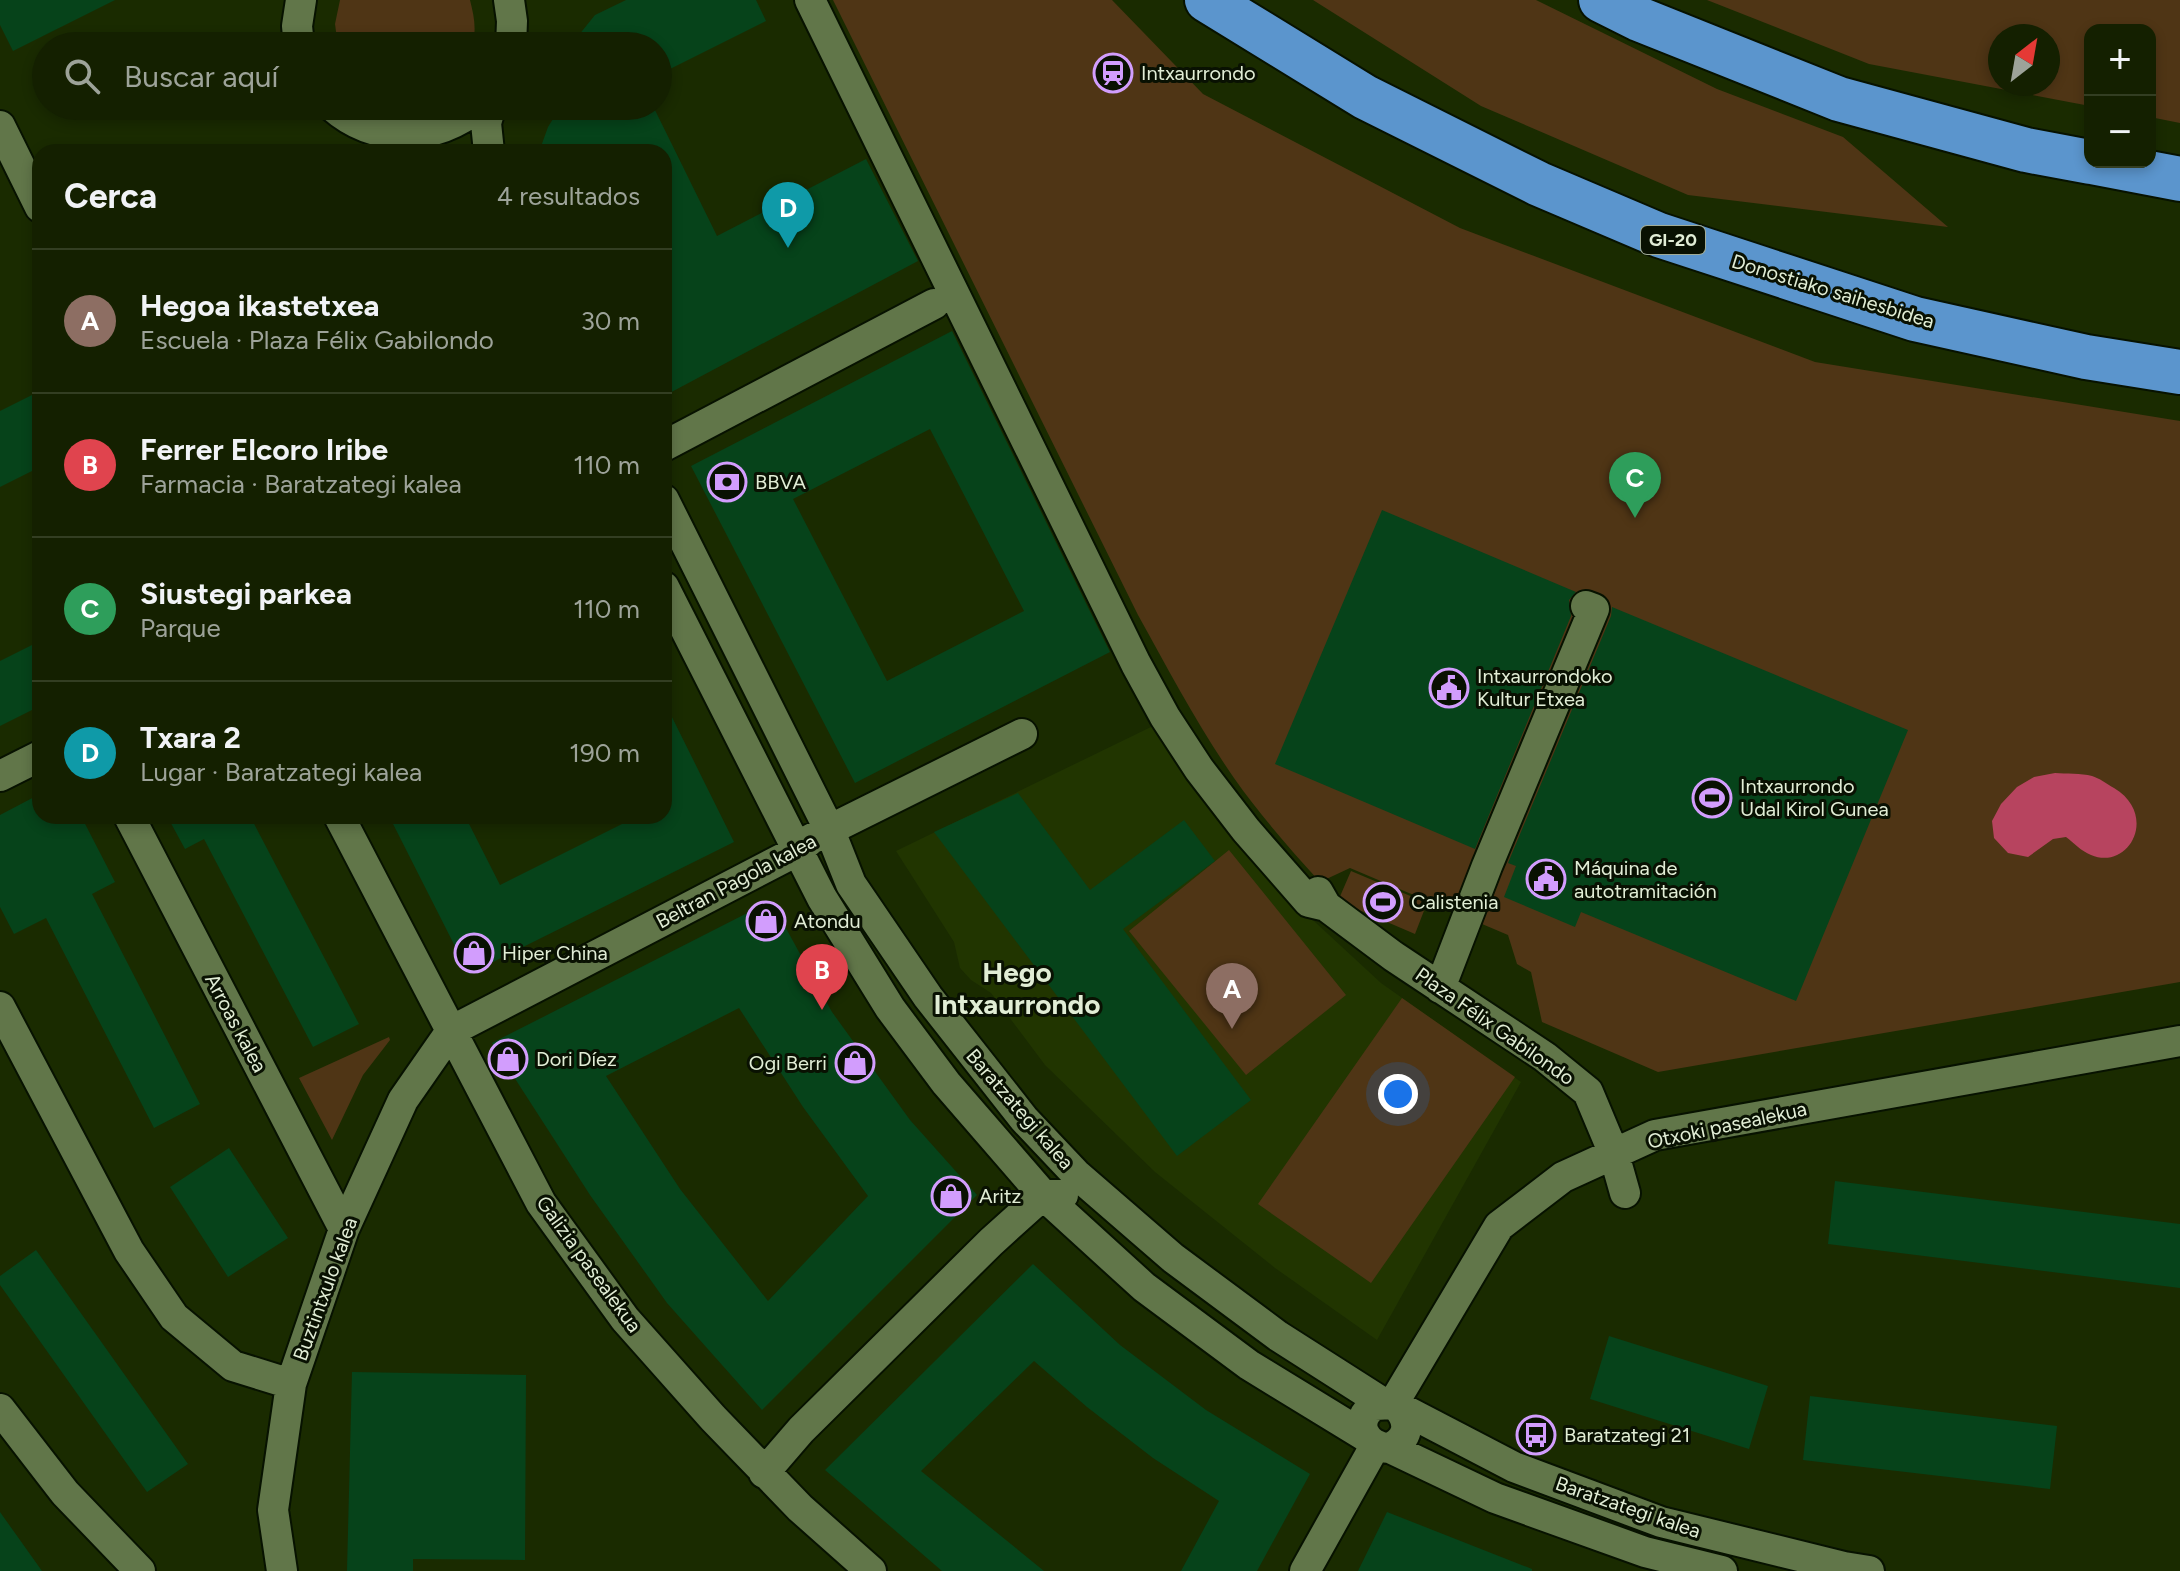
<!DOCTYPE html>
<html lang="es">
<meta charset="utf-8">
<style>
body{margin:0;font-family:Figtree,sans-serif;background:#212d0f;color:#f1f3f6}
.controls{position:absolute;right:24px;top:24px;display:grid;overflow:hidden;border-radius:16px;box-shadow:0 4px 12px #0003}
.controls button{width:72px;height:72px;display:grid;place-items:center;padding:0;border:0;border-bottom:2px solid #333e22;background:#142000;color:#f1f3f6;font:40px sans-serif}
.compass{position:absolute;left:1988px;top:24px;width:72px;height:72px;border-radius:50%;background:#142000;box-shadow:0 4px 12px #0003;rotate:31deg}
.you{position:absolute;left:1398px;top:1094px;width:28px;height:28px;margin:-20px;border:6px solid #fff;border-radius:50%;background:#1a73e8;box-shadow:0 0 0 12px #1a73e833}
.badge{display:grid;place-items:center;width:52px;height:52px;border-radius:50%;background:#d29dfd;color:#fff;font-size:26px;font-weight:700}
.pin{position:absolute;translate:-50% -66px;filter:drop-shadow(0 2px 4px #0008)}
.pin::after{content:'';position:absolute;top:42px;width:28px;height:24px;background:inherit;clip-path:polygon(0 0,100% 0,50% 100%)}
.list{margin:0;padding:0;list-style:none}
h2{display:flex;justify-content:space-between;align-items:center;height:104px;margin:0;padding:0 32px;font-size:34px}
h2 small{font-size:26px;font-weight:400;color:#9da399}
.list li{display:grid;grid-template-columns:52px 1fr auto;gap:24px;align-items:center;box-sizing:border-box;height:144px;padding:0 32px;border-top:2px solid #333e22}
.list b{display:block;font-size:30px;white-space:nowrap}
.list p{margin:0;font-size:26px;white-space:nowrap;color:#9da399}
.list em{font-size:26px;font-style:normal;color:#9da399}
.icon{flex:none;width:44px;height:44px;fill:none;stroke:currentColor;stroke-width:2;stroke-linecap:round;stroke-linejoin:round}
.map{position:relative;flex:none;width:2180px;height:1571px;overflow:hidden}
.search{position:absolute;background:#142000;box-shadow:0 4px 12px #0003;left:32px;top:32px;width:640px;height:88px;display:flex;align-items:center;gap:20px;box-sizing:border-box;padding:0 28px;border-radius:44px;color:#9da399;font-size:30px}
.panel{position:absolute;background:#142000;box-shadow:0 4px 12px #0003;left:32px;top:144px;width:640px;height:680px;border-radius:24px}
.map>svg:first-child{display:block}
.built{fill:#213500}
.green{fill:#4f3515;fill-rule:evenodd}
.water{fill:#b7445f}
.building{fill:#06431a;fill-rule:evenodd}
.lines{fill:none;stroke-linecap:round;stroke-linejoin:round}
.street-casing{stroke:#071200;stroke-width:34}
.highway-casing{stroke:#071200;stroke-width:48}
.street{stroke:#617649;stroke-width:30}
.highway{stroke:#5b95cd;stroke-width:44}
.labels{text-anchor:middle;dominant-baseline:central;stroke-width:6;stroke-linejoin:round;paint-order:stroke}
.shield{fill:#091102;stroke:#a0ab96;stroke-width:2}
.shield-label{font-size:18px;font-weight:bold;fill:#e1edd5}
.poi-label{font-size:20px;fill:#e1edd5;stroke:#091102;text-anchor:start}
.street-label{font-size:20px;fill:#e1edd5;stroke:#091102}
.district-label{font-size:28px;font-weight:bold;fill:#e1edd5;stroke:#091102}
</style>
<div class="map">
<svg width="2180" height="1571" viewBox="0 0 2180 1571">
<rect width="100%" height="100%" fill="#1a2b00"/>
<path class="built" d="M1155,725L1302,910L1381,983L1521,1082L1377,1340L1275,1268L1155,1172L1045,1065L991,993L971,980L960,968L954,942L896,851Z"/>
<path class="green" d="M340,0H470C474,16 477,30 472,46H338L335,24Z
M833,0H1112L1203,94L1460,228L1815,362L2180,421V982L1658,1072L1542,1022L1531,972L1517,964L1508,935L1350,868L1320,882C1290,849 1260,815 1234,778C1198,726 1169,671 1138,615Z
M1313,0H1536L1717,89L1843,137L1948,227L1688,195L1481,106Z
M1707,0H2180V123L2150,117V30H2090V106L1869,64ZM2000,36H2048V84H2000Z
M1229,850L1346,995L1246,1075L1129,931Z
M1351,871L1427,903L1415,934L1338,901Z
M1402,998L1515,1077L1371,1283L1258,1204Z
M389,1037L390,1040L363,1075L332,1140L299,1078Z"/>
<path class="water" d="M2055,773C2066,774 2081,773 2092,776C2099,778 2107,784 2114,788C2159,815 2129,871 2091,855C2081,851 2074,843 2066,837L2053,839L2028,857L2008,853L1994,838L1992,821L2001,804L2017,787L2034,777Z"/>
<path class="building" d="M0,0H115L13,51L0,25Z
M626,0H756L766,21L658,75V46H570L595,15Z
M561,106H653L717,236L866,159L918,261L664,396V152H539L548,127Z
M952,331L1110,652L855,783L691,466ZM930,429L1024,611L887,681L793,499Z
M40,391V467L0,487V411Z
M1382,510L1576,592L1569,600L1571,616L1475,849L1275,764Z
M1612,607L1908,730L1796,1001L1581,912L1575,927L1504,897L1516,866L1508,863L1611,616Z
M40,641V706L0,726V661Z
M664,701L734,842L469,974L389,816H465L500,885L638,816H664Z
M1018,793L1090,890L1184,820L1215,861L1123,929L1251,1100L1177,1156L934,832Z
M40,794V816H81L115,882L92,894L200,1104L154,1128L46,918L14,934L0,907V815Z
M167,816H250L359,1024L313,1047L204,839L185,849Z
M771,901L832,1012L910,1120L977,1195L762,1410L667,1303L590,1195L492,1043ZM739,1008L803,1107L868,1196L768,1301L680,1189L606,1076Z
M229,1148L288,1238L228,1277L170,1187Z
M1835,1181L2180,1224V1288L1828,1244Z
M36,1250L188,1464L147,1492L0,1285V1276Z
M1033,1264L1120,1345L1206,1410L1310,1474L1257,1571H1181L1219,1501L1153,1458L1087,1407L1034,1361L921,1471L1044,1571H942L825,1470Z
M1609,1336L1768,1386L1749,1449L1590,1399Z
M352,1372L526,1375L525,1560L413,1559V1571H347Z
M1810,1396L2057,1426L2050,1489L1803,1460Z
M0,1512L42,1571H0Z
M1387,1512L1532,1569V1571H1358Z"/>
<g class="lines">
<defs>
<path id="street" d="M509,0L512,21L511,46
M810,0L1136,664L1165,717L1199,769L1246,830L1309,902L1326,906
M299,46L297,26L301,0
M332,106C375,144 436,142 479,106
M0,126L40,207
M489,152L486,123L491,106
M664,446L934,304
M664,500L830,831L851,884L928,997L1024,1119L1076,1174L1173,1258L1278,1336L1383,1403
M664,587L822,898L890,1008L946,1083L1043,1195L1144,1287L1249,1365L1365,1436
M0,776L40,756
M129,816L344,1229
M339,816L541,1203L625,1319L713,1418L800,1508L871,1571
M1318,892L1326,906L1393,956L1545,1057L1588,1092L1614,1154L1625,1193
M1440,988L1487,866L1594,609L1586,606
M0,1007L129,1251L174,1317L233,1366L291,1384
M1393,1404L1499,1226L1563,1177L1655,1135L2180,1041
M0,1409L65,1493L140,1571
M1399,1409C1411,1424 1408,1439 1390,1448C1364,1448 1351,1420 1375,1405L1393,1404L1514,1467L1661,1522L1844,1567L1869,1571
M1390,1448L1495,1498L1645,1552L1722,1571
M764,1473L801,1430L991,1242L1043,1195H1063
M282,1571L273,1510L291,1384L344,1229L403,1100L451,1031L797,851L811,839L1022,734
M1305,1571L1375,1446"/>
<path id="highway" d="M1207,0L1365,97L1539,184L1659,235L1915,319L2086,357L2180,372
M1601,0L1639,19L1839,99L2026,150L2090,162
M2091,162L2180,179"/>
</defs>
<use href="#street" class="street-casing"/>
<use href="#highway" class="highway-casing"/>
<use href="#street" class="street"/>
<use href="#highway" class="highway"/>
</g>
<defs>
<symbol id="station-ring" viewBox="-11 -11 22 22"><circle r="9.5" fill="#091102" stroke="#d29dfd" stroke-width="1.5"/><path d="M-3-6H3Q5-6 5-4V2Q5 4 3 4L4.5 6H3L1.5 4h-3L-3 6H-4.5L-3 4Q-5 4-5 2V-4Q-5-6-3-6ZM-3.5-4v3h7v-3ZM-3.5 1v1.5H-2V1ZM2 1v1.5H3.5V1Z" fill="#d29dfd"/></symbol>
<symbol id="bank-ring" viewBox="-11 -11 22 22"><circle r="9.5" fill="#091102" stroke="#d29dfd" stroke-width="1.5"/><path d="M-6-4H6V4H-6ZM0-2.3a2.3 2.3 0 1 0 0 4.6a2.3 2.3 0 1 0 0-4.6Z" fill="#d29dfd"/></symbol>
<symbol id="civic-ring" viewBox="-11 -11 22 22"><circle r="9.5" fill="#091102" stroke="#d29dfd" stroke-width="1.5"/><path d="M-.6-6.5H3V-4.5H.6V-3L4-1V1h2V6H-6V1h2V-1L-.6-3ZM-1.2 2.5V6h2.4V2.5Z" fill="#d29dfd"/></symbol>
<symbol id="stadium-ring" viewBox="-11 -11 22 22"><circle r="9.5" fill="#091102" stroke="#d29dfd" stroke-width="1.5"/><path d="M0-5a6.5 5 0 1 0 0 10a6.5 5 0 1 0 0-10ZM-3.5-1.8h7v3.6h-7Z" fill="#d29dfd"/></symbol>
<symbol id="shop-ring" viewBox="-11 -11 22 22"><circle r="9.5" fill="#091102" stroke="#d29dfd" stroke-width="1.5"/><path d="M-5-2.5h2.3a2.7 3.5 0 0 1 5.4 0H5L5.5 6h-11ZM-1.5-2.5h3a1.5 2.3 0 0 0-3 0Z" fill="#d29dfd"/></symbol>
<symbol id="bus-ring" viewBox="-11 -11 22 22"><circle r="9.5" fill="#091102" stroke="#d29dfd" stroke-width="1.5"/><path d="M-5-6H5V4H4V6H2V4H-2V6H-4V4H-5ZM-3.5-4V0h7V-4ZM-3.5 1.2v1.5H-2V1.2ZM2 1.2v1.5H3.5V1.2Z" fill="#d29dfd"/></symbol>
</defs>
<g fill-rule="evenodd">
<use href="#station-ring" x="1091" y="51" width="44" height="44"/>
<use href="#bank-ring" x="705" y="460" width="44" height="44"/>
<use href="#civic-ring" x="1427" y="666" width="44" height="44"/>
<use href="#stadium-ring" x="1690" y="776" width="44" height="44"/>
<use href="#civic-ring" x="1524" y="857" width="44" height="44"/>
<use href="#stadium-ring" x="1361" y="880" width="44" height="44"/>
<use href="#shop-ring" x="744" y="899" width="44" height="44"/>
<use href="#shop-ring" x="452" y="931" width="44" height="44"/>
<use href="#shop-ring" x="486" y="1037" width="44" height="44"/>
<use href="#shop-ring" x="833" y="1041" width="44" height="44"/>
<use href="#shop-ring" x="929" y="1174" width="44" height="44"/>
<use href="#bus-ring" x="1514" y="1413" width="44" height="44"/>
</g>
<g class="labels">
<rect class="shield" x="1641" y="226" width="64" height="28" rx="6"/>
<g class="shield-label">
<text x="1673" y="240">GI-20</text>
</g>
<g class="poi-label">
<text x="1141" y="73">Intxaurrondo</text>
<text x="755" y="482">BBVA</text>
<text x="1477" y="676">Intxaurrondoko<tspan x="1477" dy="23">Kultur Etxea</tspan></text>
<text x="1740" y="786">Intxaurrondo<tspan x="1740" dy="23">Udal Kirol Gunea</tspan></text>
<text x="1574" y="868">Máquina de<tspan x="1574" dy="23">autotramitación</tspan></text>
<text x="1411" y="902">Calistenia</text>
<text x="794" y="921">Atondu</text>
<text x="502" y="953">Hiper China</text>
<text x="536" y="1059">Dori Díez</text>
<text x="827" y="1063" text-anchor="end">Ogi Berri</text>
<text x="979" y="1196">Aritz</text>
<text x="1564" y="1435">Baratzategi 21</text>
</g>
<g class="street-label">
<text transform="translate(1833 291) rotate(17)">Donostiako saihesbidea</text>
<text transform="translate(736 881) rotate(-28)">Beltran Pagola kalea</text>
<text transform="translate(236 1023) rotate(62)">Arroas kalea</text>
<text transform="translate(1495 1026) rotate(35)">Plaza Félix Gabilondo</text>
<text transform="translate(1020 1109) rotate(49)">Baratzategi kalea</text>
<text transform="translate(1727 1125) rotate(-12)">Otxoki pasealekua</text>
<text transform="translate(589 1264) rotate(54)">Galizia pasealekua</text>
<text transform="translate(325 1289) rotate(-70)">Buztintxulo kalea</text>
<text transform="translate(1628 1507) rotate(19)">Baratzategi kalea</text>
</g>
<g class="district-label">
<text x="1017" y="972">Hego<tspan x="1017" dy="32">Intxaurrondo</tspan></text>
</g>
</g>
</svg>
<div class="controls">
<button>+</button>
<button>−</button>
</div>
<svg class="compass" viewBox="-18 -18 36 36"><path d="M0-13l5 13h-10z" fill="#e53935"/><path d="M0 13l5-13h-10z" fill="#9da399"/></svg>
<div class="you"></div>
<div class="pin badge" style="left:1232px;top:1029px;background:#8d6e63">A</div>
<div class="pin badge" style="left:822px;top:1010px;background:#e0444e">B</div>
<div class="pin badge" style="left:1635px;top:518px;background:#2e9e5b">C</div>
<div class="pin badge" style="left:788px;top:248px;background:#0f9aa8">D</div>
<div class="search"><svg class="icon" aria-label="search" viewBox="0 0 24 24"><circle cx="10" cy="10" r="6"/><path d="M15 15l6 6"/></svg>Buscar aquí</div>
<section class="panel">
<h2>Cerca<small>4 resultados</small></h2>
<ul class="list">
<li><span class="badge" style="background:#8d6e63">A</span><div><b>Hegoa ikastetxea</b><p>Escuela · Plaza Félix Gabilondo</p></div><em>30 m</em></li>
<li><span class="badge" style="background:#e0444e">B</span><div><b>Ferrer Elcoro Iribe</b><p>Farmacia · Baratzategi kalea</p></div><em>110 m</em></li>
<li><span class="badge" style="background:#2e9e5b">C</span><div><b>Siustegi parkea</b><p>Parque</p></div><em>110 m</em></li>
<li><span class="badge" style="background:#0f9aa8">D</span><div><b>Txara 2</b><p>Lugar · Baratzategi kalea</p></div><em>190 m</em></li>
</ul>
</section>
</div>
